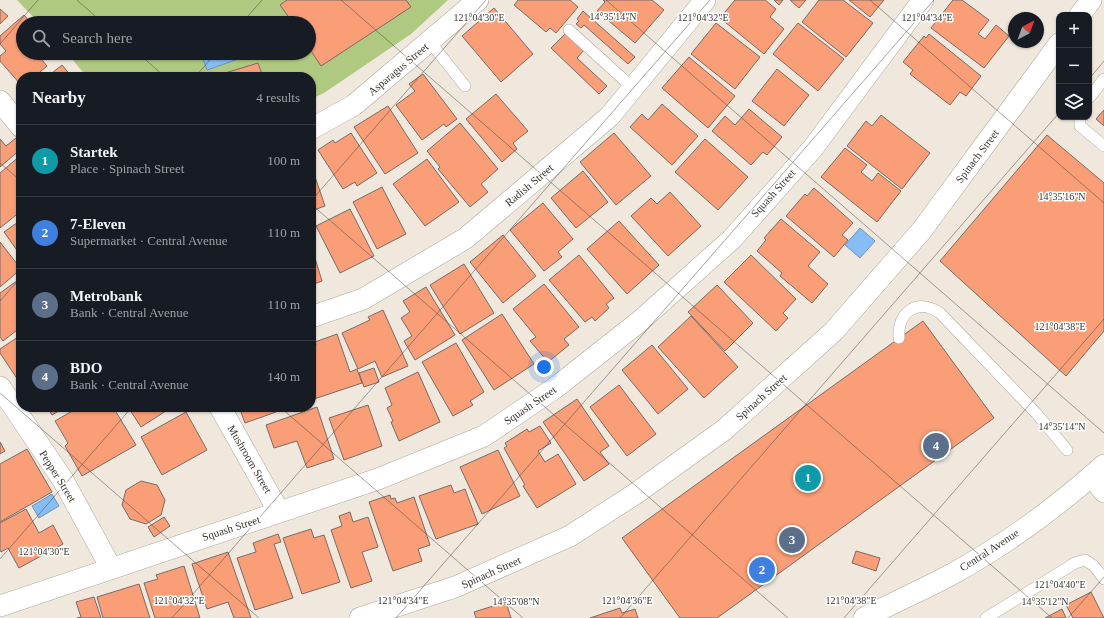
<!DOCTYPE html>
<meta charset="utf-8">
<style>
body{margin:0;font-family:"Times New Roman",serif;background:#20242c;color:#f1f3f6}
.controls{position:absolute;right:12px;top:12px;display:grid;overflow:hidden;border-radius:8px;box-shadow:0 1px 3px #0004}
.controls button{width:36px;height:36px;display:grid;place-items:center;padding:0;border:0;border-bottom:1px solid #363941;background:#171b24;color:#f1f3f6;font:20px sans-serif}
.compass{position:absolute;left:1008px;top:12px;width:36px;height:36px;border-radius:50%;background:#171b24;box-shadow:0 1px 3px #0004;rotate:41deg}
.you{position:absolute;left:544px;top:367px;width:14px;height:14px;margin:-10px;border:3px solid #fff;border-radius:50%;background:#1a73e8;box-shadow:0 0 0 6px #1a73e833}
.badge{display:grid;place-items:center;width:26px;height:26px;border-radius:50%;background:#c0a58b;color:#fff;font-size:13px;font-weight:700}
.pin{position:absolute;translate:-50% -50%;border:2px solid #fff;box-shadow:0 1px 4px #0006}
.list{margin:0;padding:0;list-style:none}
h2{display:flex;justify-content:space-between;align-items:center;height:52px;margin:0;padding:0 16px;font-size:17px}
h2 small{font-size:13px;font-weight:400;color:#9ea1a6}
.list li{display:grid;grid-template-columns:26px 1fr auto;gap:12px;align-items:center;box-sizing:border-box;height:72px;padding:0 16px;border-top:1px solid #363941}
.list b{display:block;font-size:15px;white-space:nowrap}
.list p{margin:0;font-size:13px;white-space:nowrap;color:#9ea1a6}
.list em{font-size:13px;font-style:normal;color:#9ea1a6}
.icon{flex:none;width:22px;height:22px;fill:none;stroke:currentColor;stroke-width:2;stroke-linecap:round;stroke-linejoin:round}
.map{position:relative;flex:none;width:1104px;height:618px;overflow:hidden}
.search{position:absolute;background:#171b24;box-shadow:0 1px 3px #0004;left:16px;top:16px;width:300px;height:44px;display:flex;align-items:center;gap:10px;box-sizing:border-box;padding:0 14px;border-radius:22px;color:#9ea1a6;font-size:15px}
.panel{position:absolute;background:#171b24;box-shadow:0 1px 3px #0004;left:16px;top:72px;width:300px;height:340px;border-radius:16px}
.map>svg:first-child{display:block}
.green{fill:#afc980}
.water{fill:#86bdf4;stroke:#6f94ba}
.building{fill:#fa9e78;stroke:#786b66}
.lines{fill:none;stroke-linecap:round;stroke-linejoin:round}
.service-casing{stroke:#aea79b;stroke-width:12}
.minor-casing{stroke:#aea79b;stroke-width:22}
.service{stroke:#fff;stroke-width:11}
.minor{stroke:#fff;stroke-width:21}
.ticks{fill:none;stroke:#393632;stroke-width:1;stroke-opacity:0.45}
.labels{text-anchor:middle;dominant-baseline:central;stroke-width:3;stroke-linejoin:round;paint-order:stroke}
.street-label{font-size:11px;fill:#393632;stroke:#fff}
.ticks-label{font-size:10px;text-anchor:middle;fill:#393632;stroke:#fff;stroke-width:3;stroke-linejoin:round;paint-order:stroke}
</style>
<div class="map">
<svg width="1104" height="618" viewBox="0 0 1104 618">
<rect width="100%" height="100%" fill="#f0e8dc"/>
<path class="green" d="M17,0H448L411,34L324,93L311,99V77H87L67,53H309V23H39Z"/>
<path class="water" d="M201,53H246L247,56L207,70Z
M860,228L875,241L860,258L845,245Z
M52,494L59,506L39,518L32,506Z"/>
<path class="building" d="M287,0H406L411,7L321,66L309,48V23H293L280,5Z
M518,0H570L578,7L556,33L550,28L546,32L514,5Z
M603,0H652L664,10L635,43L597,11L605,2Z
M735,0H765L776,9L770,17L784,29L764,54L720,18Z
M774,0H783L779,5Z
M790,0H806L799,8Z
M819,0H843L873,23L846,57L802,22Z
M849,0H884L870,17Z
M953,0H962L989,20L978,34L985,39L996,25L1009,36L984,68L931,28Z
M494,8L533,54L501,82L462,36Z
M0,9L8,16L0,24Z
M583,11L635,57L628,64L584,25L581,28L576,24L579,21L577,19Z
M24,15L31,23H23V53H36L47,66L34,77H21V85L0,61V56L6,51L0,44V36Z
M716,23L760,57L735,89L691,54Z
M798,23L844,59L818,91L773,54Z
M566,33L584,50L577,58L607,86L599,94L551,48Z
M929,34L981,76L966,96L960,92L950,105L910,74L913,70L903,62L924,36L926,38Z
M689,57L735,96L708,128L662,88Z
M258,63L263,77H212Z
M62,65L72,77H47Z
M777,69L809,95L784,126L752,101Z
M423,74L457,119L446,127L444,124L422,140L396,105L415,91L409,84Z
M496,94L528,131L513,143L517,149L502,162L466,119Z
M662,104L698,136L672,165L630,127L642,114L648,120Z
M388,106L418,153L385,174L354,127Z
M749,109L782,137L767,155L763,152L751,165L712,131L725,116L735,125Z
M1104,110V126L1096,119Z
M881,115L930,153L902,189L847,146L866,121L872,126Z
M460,123L498,169L481,184L488,192L470,207L438,169L440,167L427,151Z
M351,133L377,173L357,186L355,182L343,189L318,150L333,140L335,143Z
M614,133L651,176L616,205L580,162Z
M1047,135L1104,183V331L1066,376L940,261Z
M16,138L21,144V149L0,167V139L6,146Z
M705,139L748,177L718,210L675,172Z
M845,148L867,165L861,172L872,181L878,173L901,191L877,222L821,177Z
M21,155V211L0,228V173Z
M427,159L459,202L425,226L393,184Z
M311,165L325,206L311,211Z
M583,171L608,202L576,228L551,198Z
M382,187L406,234L377,249L353,202Z
M814,188L853,223L842,235L848,240L834,257L786,216L805,194L807,196Z
M670,192L701,226L668,256L631,216L651,198L657,204Z
M543,203L573,239L558,252L562,257L544,271L510,230Z
M350,209L374,256L340,273L316,226Z
M781,219L820,252L808,266L828,284L812,303L780,276L782,273L757,251L766,240L764,238Z
M21,220V256L4,232Z
M619,221L659,265L627,294L587,249Z
M503,235L536,276L503,303L470,262Z
M0,242L21,269L0,287Z
M311,245L322,281L311,285Z
M579,255L614,298L606,304L609,308L595,321L592,317L585,322L549,280Z
M751,255L796,299L783,313L788,318L776,331L724,282Z
M464,264L494,313L460,334L430,285Z
M21,278V327L3,341L0,337V293Z
M544,284L579,327L564,339L569,345L548,362L530,341L536,337L513,309Z
M717,285L753,323L725,351L688,312Z
M426,287L455,335L415,360L404,341L412,336L401,318L410,312L403,301Z
M383,310L408,366L382,377L375,361L358,369L342,333L370,320L368,317Z
M502,314L534,364L494,390L462,340Z
M691,316L738,367L704,398L658,347Z
M923,321L994,418L717,618H680L622,538Z
M337,334L350,372L357,369L362,383L311,400V346L316,345L315,342Z
M21,335V382L20,383L0,353V349Z
M456,343L484,392L470,401L473,405L453,416L422,362Z
M652,345L688,389L658,414L622,370Z
M374,368L379,382L364,387L359,373Z
M418,372L440,422L399,441L391,422L393,421L387,408L392,405L385,388Z
M619,385L656,434L627,456L590,407Z
M577,399L609,446L600,452L609,464L584,481L543,422Z
M368,405L382,446L344,460L329,418Z
M47,407H65L52,415Z
M79,407H113L136,445L82,476L65,446L68,443L55,421Z
M128,407H172L141,427Z
M239,407H274L276,412L245,423Z
M317,407L334,459L307,468L297,441L274,448L266,425Z
M186,412L207,450L162,475L141,437Z
M540,426L551,443L538,451L545,462L558,454L576,484L537,508L523,486L525,485L504,448L507,446L505,443L527,429L529,432Z
M0,442L5,451L0,454Z
M27,449L52,492L0,522V464Z
M498,450L520,496L482,514L460,467Z
M141,481L157,485L165,500L161,515L146,524L130,519L122,505L126,490Z
M451,485L454,493L465,489L478,524L436,539L419,496Z
M390,495L391,499L395,498L397,503L414,497L430,545L418,549L422,561L393,571L369,502Z
M26,509L39,533L53,525L63,544L19,568L8,548L1,552L0,550V523Z
M350,512L353,522L368,517L378,547L362,552L372,581L351,588L331,530L342,526L339,516Z
M164,517L170,526L154,537L148,527Z
M311,529L314,538L324,535L340,582L302,594L283,538Z
M278,534L281,542L274,544L293,598L255,610L237,558L256,552L253,543Z
M856,551L880,558L876,571L852,563Z
M228,552L251,618H234L228,602L207,609L192,564Z
M184,566L200,618H155L144,583L158,579L156,575Z
M139,584L150,618H103L97,597Z
M1091,592L1104,618H1073L1066,605Z
M94,597L101,618H77L81,617L76,602Z
M506,602L511,618H476L474,612Z
M620,608L622,613L635,609L638,618H590Z
M1062,609L1066,618H1045Z"/>
<g class="lines">
<defs>
<path id="service" d="M569,30L633,88
M430,42L465,86
M1089,98L1104,79
M1080,117V126L1104,146
M899,338C897,313 917,297 940,313L1036,413L1067,450
M986,618L1075,563L1085,560L1094,566L1104,579"/>
<path id="minor" d="M1080,15L1091,0
M0,101L21,127
M311,129L354,105L478,0
M311,317L363,299L466,238L610,116L705,0
M0,387L63,480L111,568
M220,407L279,512
M1092,476L1104,492
M0,606L378,479L484,436L555,388L640,321L732,239L813,148L923,0
M360,618L455,587L570,536L635,494L724,430L834,331L922,230L1059,44
M864,618C894,602 925,589 954,573C1007,544 1059,505 1104,465"/>
</defs>
<use href="#service" class="service-casing"/>
<use href="#minor" class="minor-casing"/>
<use href="#service" class="service"/>
<use href="#minor" class="minor"/>
</g>
<path class="ticks" d="M77,0L103,23M341,0L1052,618M606,0L1104,433M870,0L1104,203M242,23L262,0M0,44L38,0M138,53L165,77M195,77L216,53M1089,79L1104,61M0,163L21,181M311,201L486,0M311,204L788,618M0,301L21,277M0,393L259,618M280,407L523,618M0,559L132,407M172,618L710,0M396,618L934,0M620,618L1059,113M844,618L1104,319M1068,618L1104,577"/>
<g class="labels">
<g class="street-label">
<text transform="translate(398 69) rotate(-40)">Asparagus Street</text>
<text transform="translate(977 156) rotate(-53)">Spinach Street</text>
<text transform="translate(529 185) rotate(-40)">Radish Street</text>
<text transform="translate(773 193) rotate(-48)">Squash Street</text>
<text transform="translate(761 397) rotate(-42)">Spinach Street</text>
<text transform="translate(530 405) rotate(-34)">Squash Street</text>
<text transform="translate(250 459) rotate(60)">Mushroom Street</text>
<text transform="translate(58 476) rotate(58)">Pepper Street</text>
<text transform="translate(231 528) rotate(-18)">Squash Street</text>
<text transform="translate(989 550) rotate(-33)">Central Avenue</text>
<text transform="translate(491 572) rotate(-24)">Spinach Street</text>
</g>
</g>
<g class="ticks-label">
<text x="613" y="20">14°35'14"N</text>
<text x="479" y="21">121°04'30"E</text>
<text x="703" y="21">121°04'32"E</text>
<text x="927" y="21">121°04'34"E</text>
<text x="1062" y="200">14°35'16"N</text>
<text x="1060" y="330">121°04'38"E</text>
<text x="1062" y="430">14°35'14"N</text>
<text x="44" y="555">121°04'30"E</text>
<text x="1060" y="588">121°04'40"E</text>
<text x="179" y="604">121°04'32"E</text>
<text x="403" y="604">121°04'34"E</text>
<text x="627" y="604">121°04'36"E</text>
<text x="851" y="604">121°04'38"E</text>
<text x="516" y="605">14°35'08"N</text>
<text x="1045" y="605">14°35'12"N</text>
</g>
</svg>
<div class="controls">
<button>+</button>
<button>−</button>
<button><svg class="icon" aria-label="layers" viewBox="0 0 24 24"><path d="M12 4l9 5-9 5-9-5zM3 14l9 5 9-5"/></svg></button>
</div>
<svg class="compass" viewBox="-18 -18 36 36"><path d="M0-13l5 13h-10z" fill="#e53935"/><path d="M0 13l5-13h-10z" fill="#9ea1a6"/></svg>
<div class="you"></div>
<div class="pin badge" style="left:808px;top:478px;background:#0f9aa8">1</div>
<div class="pin badge" style="left:762px;top:570px;background:#3f7fe0">2</div>
<div class="pin badge" style="left:792px;top:540px;background:#5c6f8a">3</div>
<div class="pin badge" style="left:936px;top:446px;background:#5c6f8a">4</div>
<div class="search"><svg class="icon" aria-label="search" viewBox="0 0 24 24"><circle cx="10" cy="10" r="6"/><path d="M15 15l6 6"/></svg>Search here</div>
<section class="panel">
<h2>Nearby<small>4 results</small></h2>
<ul class="list">
<li><span class="badge" style="background:#0f9aa8">1</span><div><b>Startek</b><p>Place · Spinach Street</p></div><em>100 m</em></li>
<li><span class="badge" style="background:#3f7fe0">2</span><div><b>7-Eleven</b><p>Supermarket · Central Avenue</p></div><em>110 m</em></li>
<li><span class="badge" style="background:#5c6f8a">3</span><div><b>Metrobank</b><p>Bank · Central Avenue</p></div><em>110 m</em></li>
<li><span class="badge" style="background:#5c6f8a">4</span><div><b>BDO</b><p>Bank · Central Avenue</p></div><em>140 m</em></li>
</ul>
</section>
</div>
